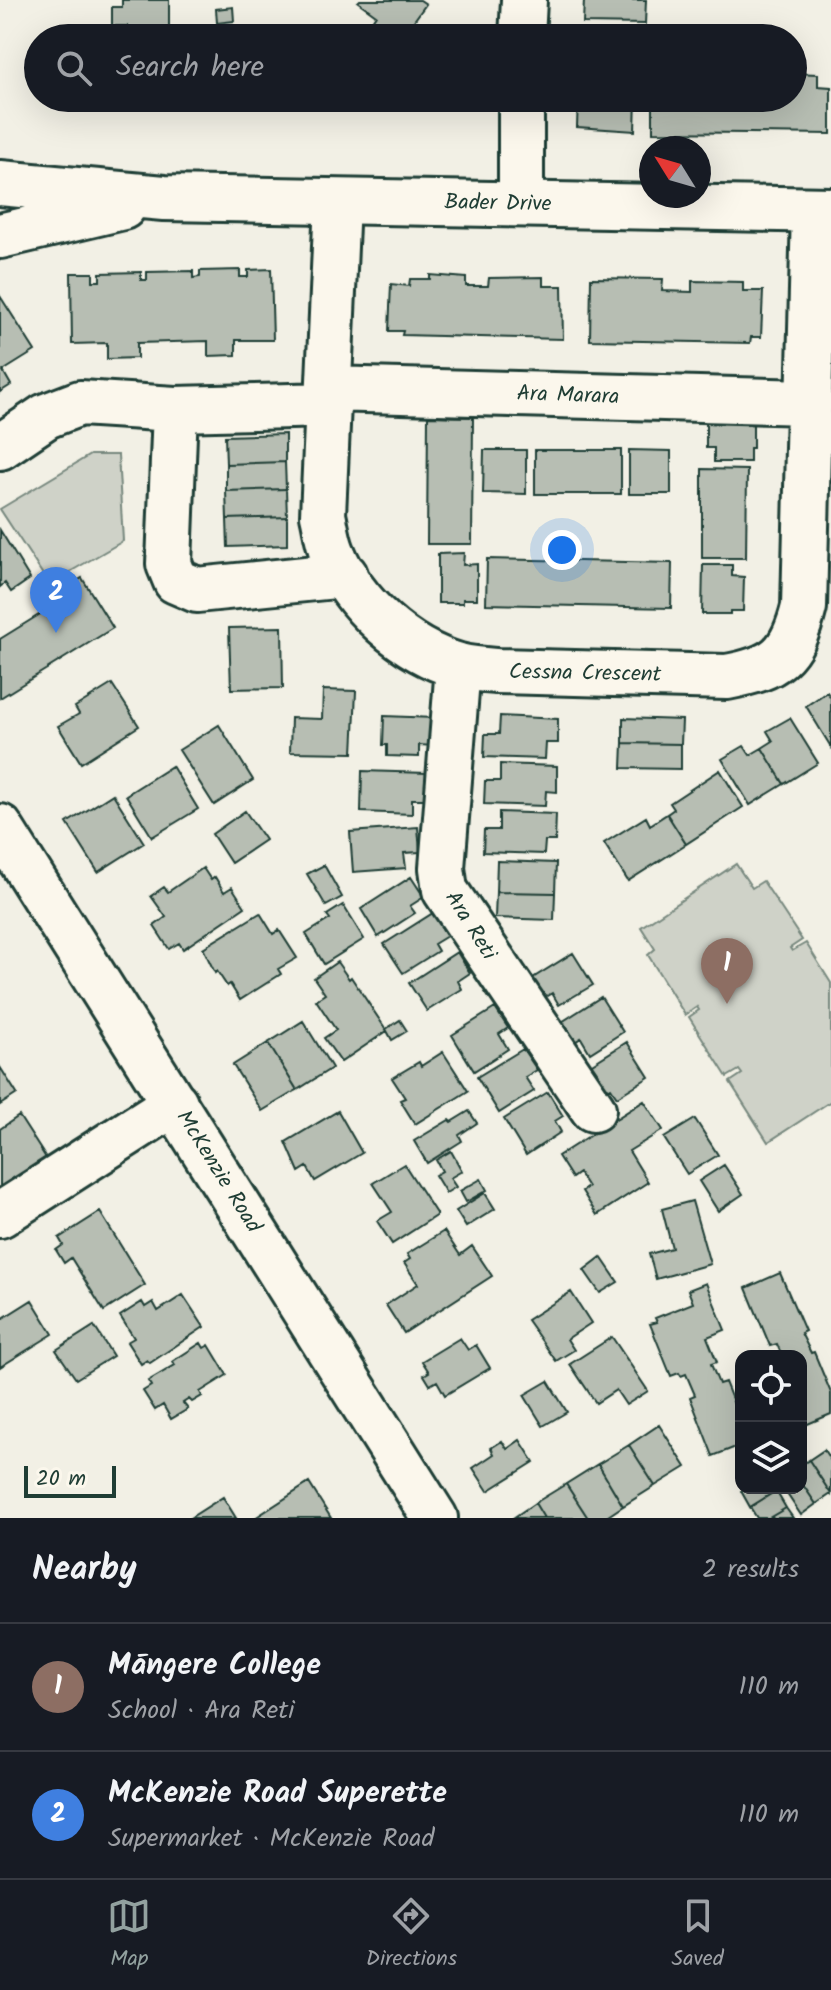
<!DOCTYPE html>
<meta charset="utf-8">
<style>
body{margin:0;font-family:Kalam,sans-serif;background:#242831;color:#f1f3f6}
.controls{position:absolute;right:24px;bottom:24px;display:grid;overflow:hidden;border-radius:16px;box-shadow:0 8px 32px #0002}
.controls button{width:72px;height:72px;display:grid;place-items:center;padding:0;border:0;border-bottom:2px solid #363941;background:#171b24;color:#f1f3f6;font:40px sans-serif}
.compass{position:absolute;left:639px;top:136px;width:72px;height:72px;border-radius:50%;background:#171b24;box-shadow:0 8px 32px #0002;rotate:307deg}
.scale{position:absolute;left:24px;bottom:20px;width:92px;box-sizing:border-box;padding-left:8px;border:4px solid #1f3d34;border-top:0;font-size:22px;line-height:28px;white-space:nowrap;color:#1f3d34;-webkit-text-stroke:6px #fbf7ec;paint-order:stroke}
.you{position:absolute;left:562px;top:550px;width:28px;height:28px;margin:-20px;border:6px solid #fff;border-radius:50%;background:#1a73e8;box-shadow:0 0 0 12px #1a73e833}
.badge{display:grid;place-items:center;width:52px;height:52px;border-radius:50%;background:#92a19f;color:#fff;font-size:26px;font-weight:700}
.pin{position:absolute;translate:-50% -66px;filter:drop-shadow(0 2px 4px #0008)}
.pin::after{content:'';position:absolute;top:42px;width:28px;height:24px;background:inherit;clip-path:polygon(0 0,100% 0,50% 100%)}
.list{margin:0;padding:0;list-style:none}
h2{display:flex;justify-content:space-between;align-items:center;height:104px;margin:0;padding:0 32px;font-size:34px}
h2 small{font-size:26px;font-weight:400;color:#9ea1a6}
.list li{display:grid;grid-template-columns:52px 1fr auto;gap:24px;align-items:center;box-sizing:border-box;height:128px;padding:0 32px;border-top:2px solid #363941}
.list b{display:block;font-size:30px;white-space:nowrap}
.list p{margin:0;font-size:26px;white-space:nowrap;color:#9ea1a6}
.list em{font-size:26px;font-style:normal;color:#9ea1a6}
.icon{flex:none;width:44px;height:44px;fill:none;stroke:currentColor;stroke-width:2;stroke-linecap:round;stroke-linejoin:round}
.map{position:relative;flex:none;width:831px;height:1518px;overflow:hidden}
.search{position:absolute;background:#171b24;box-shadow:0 8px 32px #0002;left:24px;right:24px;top:24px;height:88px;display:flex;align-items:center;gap:20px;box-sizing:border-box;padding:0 28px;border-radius:44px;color:#9ea1a6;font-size:30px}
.sheet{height:360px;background:#171b24}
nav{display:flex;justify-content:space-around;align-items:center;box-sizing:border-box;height:112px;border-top:2px solid #363941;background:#171b24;font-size:22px;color:#9ea1a6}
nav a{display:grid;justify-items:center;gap:4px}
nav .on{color:#92a19f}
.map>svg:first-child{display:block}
.green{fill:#cfd2c8;stroke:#77887e;stroke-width:2}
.building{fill:#b7beb3;stroke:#1f3d34;stroke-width:2}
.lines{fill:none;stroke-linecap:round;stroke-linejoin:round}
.minor-casing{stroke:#1f3d34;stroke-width:50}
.major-casing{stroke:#1f3d34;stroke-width:50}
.minor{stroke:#fbf7ec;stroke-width:44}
.major{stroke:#fbf7ec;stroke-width:44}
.labels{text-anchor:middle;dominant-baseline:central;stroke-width:6;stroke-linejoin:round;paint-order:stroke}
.street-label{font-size:22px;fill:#1f3d34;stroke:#fbf7ec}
</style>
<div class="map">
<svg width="831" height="1518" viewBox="0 0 831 1518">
<rect width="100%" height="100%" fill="#f2f0e5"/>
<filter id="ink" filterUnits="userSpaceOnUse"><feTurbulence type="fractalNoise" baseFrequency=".0125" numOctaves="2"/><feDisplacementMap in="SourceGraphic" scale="16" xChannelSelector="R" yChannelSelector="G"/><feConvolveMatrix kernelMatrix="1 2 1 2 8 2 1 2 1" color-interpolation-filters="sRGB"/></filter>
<g filter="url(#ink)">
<path class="green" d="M90,455H118L123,541L49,584L0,509Z
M736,864L752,888L763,881L802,940L790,948L792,951L806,943L831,983V1101L768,1142L730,1082L742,1074L739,1070L727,1077L689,1017L699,1010L697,1007L685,1015L648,955L655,949L641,927Z"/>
<path class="building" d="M122,0H169V38H98V36L128,35L127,26H112V7H122Z
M360,0H420L426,4L405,33L392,24L384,35L370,24L376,15L358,2Z
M584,0H646L645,24L583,23Z
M233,7L234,21L217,23L216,9Z
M370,24L384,35L382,38H344L353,27L363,34Z
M793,73L818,74V86L831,87V134L653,132V98H793Z
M260,98H298V105H260Z
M578,98H636L635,131L577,127Z
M271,269L273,340H236V355L208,356V341L137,343V358L107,359V343L72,344L71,273H93V281H100V273L141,272V280H147V272L193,271V278L200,277V271L240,270V277H248V270Z
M430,275L466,278V286H488L489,278L543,277V286H562L563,339L402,335L403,331H389L391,284L409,286L410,279H430Z
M591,278L663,279L662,291L692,292V281L743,282V291H763L761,337H751L750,343L590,340Z
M0,296L35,351L3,371L11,385L0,392Z
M428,416L473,417L472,544H427Z
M706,422H753V448H750V462H714V448H706Z
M285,434V462L226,464L225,436Z
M484,450H526V494L483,493Z
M535,450H621V494H535Z
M629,450L671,451V494H629Z
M285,462L286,489L226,491V464Z
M702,469L747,470L746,558H702Z
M286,489L287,517L227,519L226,491Z
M287,517V545L228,547L227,519Z
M0,530L30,579L11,592L5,583L0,587Z
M464,553L463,565L477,564V599H463V603H438V554Z
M487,559L672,563L671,608L486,604Z
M703,565H732V576L744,577L743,611H730V614H702Z
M82,578L113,628L0,698V639L50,608L46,601Z
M282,627L283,688L231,689L229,628Z
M112,684L139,726L81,763L58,726L79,714L75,707Z
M323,690L356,691L353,753L290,752L291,718L322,719Z
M827,692L831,698V747L806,706Z
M384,716L435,718L434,746L419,745V757L387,756V745H383Z
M500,716L558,719V743H546L545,759L484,757L485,734H499Z
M623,718L682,720L681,744L623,743Z
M790,718L818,763L784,784L762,748L773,741L767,731Z
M219,725L253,780L214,805L179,750Z
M623,743L681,744V769L622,768Z
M744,746L750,755L762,748L784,784L750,805L722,759Z
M500,764L557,766V792L546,791L545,806L484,804L485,781H500Z
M172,766L198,809L152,837L126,795Z
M720,770L743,807L686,844L667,814L674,809L670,803Z
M362,771L428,773L427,799H412V814L361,812Z
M113,794L144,843L98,872L67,823Z
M245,811L265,840L231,863L212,834Z
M499,812L556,814L555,841H545L544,854L483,852L484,830H499Z
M667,814L686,844L628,881L604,843L646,817L650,825Z
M418,827L420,852L404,853L406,868L353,872L350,832Z
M497,861L556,863L555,893L496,892Z
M324,865L342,897L326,906L307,874Z
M203,868L211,880L215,877L224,892L232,887L245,907L183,949L179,943L169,949L154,926L166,917L151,896L164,887L168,892Z
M411,877L424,897L410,906L415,913L378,937L361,909Z
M496,892L555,893L554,920L495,918Z
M343,905L364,939L324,964L306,934L330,919L327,915Z
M260,913L273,934L279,930L297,958L278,969L281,974L240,1000L230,984L227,986L217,971L215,973L203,948Z
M433,913L447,936L434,944L438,951L403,973L384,944Z
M457,952L470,973L458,981L462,989L427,1011L409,983Z
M573,953L593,985L559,1005L552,993L540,1000L528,981Z
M337,962L349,979L351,977L387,1031L341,1062L324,1038L336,1030L316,1000L325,994L314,978Z
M601,997L623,1032L590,1053L581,1038L570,1045L557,1025Z
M495,1008L508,1028L499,1034L508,1049L474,1071L452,1035Z
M400,1020L407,1031L392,1040L386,1029Z
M303,1021L332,1068L297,1090L268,1043Z
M627,1042L649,1077L617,1097L611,1088L600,1095L584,1069Z
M268,1043L297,1090L262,1111L233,1065Z
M523,1049L537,1070L525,1077L534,1091L499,1113L477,1077Z
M443,1052L468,1091L415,1124L400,1100L405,1098L392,1078L419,1062L421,1066Z
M0,1067L17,1094L0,1105Z
M548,1092L563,1116L555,1121L561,1132L526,1155L504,1119Z
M644,1101L663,1130L629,1151L648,1182L597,1215L582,1191L588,1187L579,1173L572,1178L558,1156Z
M338,1111L362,1153L315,1181L307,1167L299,1172L286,1142Z
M469,1111L477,1123L459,1135L462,1141L427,1163L414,1141L449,1120L451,1122Z
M19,1116L48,1161L0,1192V1129Z
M695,1119L718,1155L687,1174L664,1138Z
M451,1151L462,1171L450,1178L456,1187L446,1193L435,1175L442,1171L436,1160Z
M404,1164L437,1215L392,1244L377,1221L392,1212L373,1183Z
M724,1165L743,1194L718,1211L699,1181Z
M481,1179L487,1190L466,1202L460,1191Z
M485,1193L495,1209L466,1227L456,1211Z
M692,1201L710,1264L656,1279L649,1254L672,1248L662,1209Z
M100,1212L145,1285L104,1311L71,1258L64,1263L56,1250L63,1245L59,1238Z
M444,1231L460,1255L472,1246L492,1276L404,1333L386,1305L418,1284L404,1263L410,1259L407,1254Z
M601,1257L618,1282L600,1293L584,1270Z
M780,1273L805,1331L801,1333L811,1353L814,1352L831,1393V1414L803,1426L801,1356H782L777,1344L770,1346L746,1288Z
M706,1283L725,1330L707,1337L717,1362L711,1364L719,1384L725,1382L741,1422V1445L713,1456L690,1397L695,1395L686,1374L681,1376L679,1373L671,1376L650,1324L657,1322L655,1318L693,1303L688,1290Z
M571,1292L591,1323L567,1339L574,1350L556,1361L527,1320Z
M183,1295L204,1327L150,1363L147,1360L141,1364L127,1342L134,1338L120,1316L142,1302L145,1307L153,1302L158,1311Z
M32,1300L53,1334L0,1367V1320Z
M94,1326L113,1356L76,1379L56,1350Z
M612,1337L648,1391L626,1405L616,1390L596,1403L570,1364Z
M460,1338L468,1350L476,1345L490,1368L445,1395L437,1381L430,1385L424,1375L429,1372L422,1361Z
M201,1343L204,1348L209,1345L227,1375L200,1392L202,1396L192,1402L189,1399L183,1403L188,1409L171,1419L163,1405L155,1410L143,1391L151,1386L148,1381L175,1365L173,1361Z
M548,1381L567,1412L543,1426L524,1395Z
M659,1425L686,1467L655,1486L629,1445Z
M520,1440L534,1462L488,1491L473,1468L494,1454L491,1448L502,1441L507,1449Z
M629,1445L655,1486L623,1506L598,1464Z
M824,1450L831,1461V1494L809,1460Z
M809,1460L831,1494L816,1504L801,1482V1465Z
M598,1464L623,1506L605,1518H588L566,1484Z
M801,1482L816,1504L801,1515L783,1488H801Z
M309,1483L331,1518H255Z
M566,1484L588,1518H544L535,1503Z
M745,1488H774L776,1491L750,1507L741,1491Z
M776,1491L786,1508L769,1518H757L750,1507Z
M223,1497L236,1518H190Z
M535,1503L544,1518H513Z
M786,1508L793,1518H769Z"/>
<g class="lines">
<defs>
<path id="minor" d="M522,38L524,0
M337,202L323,515C326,527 327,540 332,552C353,604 405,651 459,666C471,669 484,670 496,671L727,677C776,668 792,656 804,607L814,210
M521,204V98
M329,389L808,402
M175,409L169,564L176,581L197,590L345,575
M0,447L46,416L80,403L175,409L328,405
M458,666L442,868L445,890L593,1109
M0,1215L175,1103"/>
<path id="major" d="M0,183L164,198L831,210
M0,236L123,207
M0,827L435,1518"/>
</defs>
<use href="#minor" class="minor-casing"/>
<use href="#major" class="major-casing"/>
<use href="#minor" class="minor"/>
<use href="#major" class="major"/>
</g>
</g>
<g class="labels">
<g class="street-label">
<text transform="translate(498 204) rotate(1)">Bader Drive</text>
<text transform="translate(568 396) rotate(2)">Ara Marara</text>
<text transform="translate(585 674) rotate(1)">Cessna Crescent</text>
<text transform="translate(470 926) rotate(58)">Ara Reti</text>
<text transform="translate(218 1172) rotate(58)">McKenzie Road</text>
</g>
</g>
</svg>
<div class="controls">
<button><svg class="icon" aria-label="locate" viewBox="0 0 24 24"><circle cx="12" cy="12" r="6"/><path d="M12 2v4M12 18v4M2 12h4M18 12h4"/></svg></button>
<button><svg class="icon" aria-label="layers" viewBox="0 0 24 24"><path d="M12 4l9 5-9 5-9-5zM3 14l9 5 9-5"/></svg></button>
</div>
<svg class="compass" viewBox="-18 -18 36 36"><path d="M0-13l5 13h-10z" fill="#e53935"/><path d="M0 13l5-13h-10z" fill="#9ea1a6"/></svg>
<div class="scale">20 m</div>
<div class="you"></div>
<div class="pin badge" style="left:727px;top:1004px;background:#8d6e63">1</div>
<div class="pin badge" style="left:56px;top:633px;background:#3f7fe0">2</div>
<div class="search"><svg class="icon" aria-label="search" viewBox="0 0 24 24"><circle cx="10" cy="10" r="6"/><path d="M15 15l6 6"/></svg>Search here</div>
</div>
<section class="sheet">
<h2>Nearby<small>2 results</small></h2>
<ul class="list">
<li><span class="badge" style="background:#8d6e63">1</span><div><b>Māngere College</b><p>School · Ara Reti</p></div><em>110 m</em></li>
<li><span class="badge" style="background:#3f7fe0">2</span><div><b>McKenzie Road Superette</b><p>Supermarket · McKenzie Road</p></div><em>110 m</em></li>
</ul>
</section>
<nav>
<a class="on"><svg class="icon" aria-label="map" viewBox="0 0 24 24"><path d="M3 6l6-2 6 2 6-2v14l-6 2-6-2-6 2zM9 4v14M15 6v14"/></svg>Map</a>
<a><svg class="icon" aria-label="directions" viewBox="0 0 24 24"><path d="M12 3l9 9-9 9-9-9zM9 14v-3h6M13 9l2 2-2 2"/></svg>Directions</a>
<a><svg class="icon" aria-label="saved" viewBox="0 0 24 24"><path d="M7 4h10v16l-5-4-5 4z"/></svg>Saved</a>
</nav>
